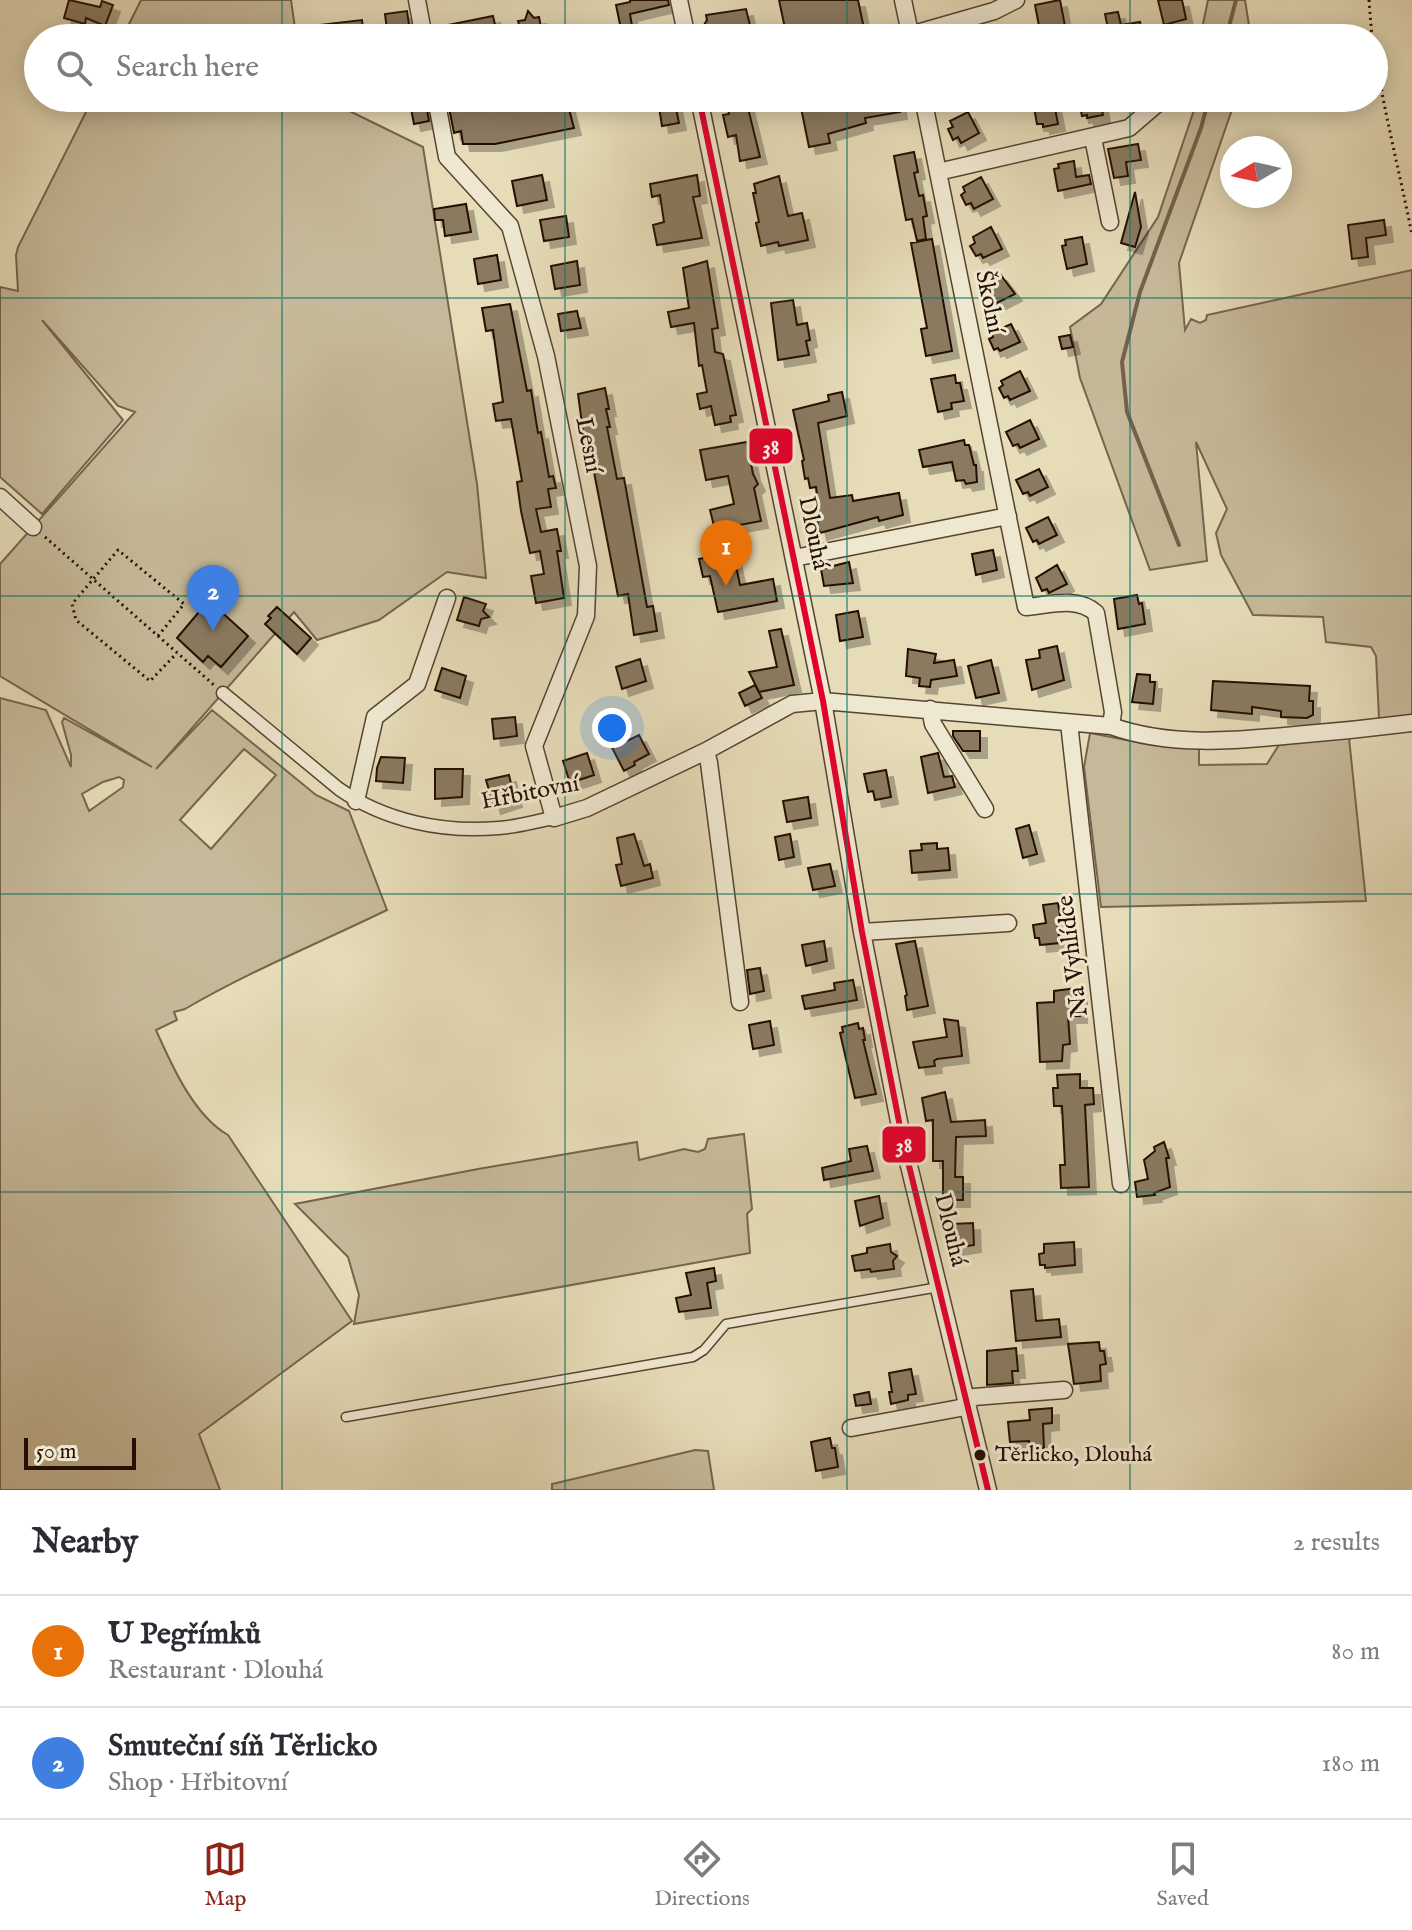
<!DOCTYPE html>
<meta charset="utf-8">
<style>
body{margin:0;font-family:"IM FELL English",serif;background:#f7f7f7;color:#2b2b33}
.compass{position:absolute;left:1220px;top:136px;width:72px;height:72px;border-radius:50%;background:#fff;box-shadow:0 4px 20px #0003;rotate:261deg}
.scale{position:absolute;left:24px;bottom:20px;width:112px;box-sizing:border-box;padding-left:8px;border:4px solid #271002;border-top:0;font-size:22px;line-height:28px;white-space:nowrap;color:#271002;-webkit-text-stroke:6px #efe8d1;paint-order:stroke}
.you{position:absolute;left:612px;top:728px;width:28px;height:28px;margin:-20px;border:6px solid #fff;border-radius:50%;background:#1a73e8;box-shadow:0 0 0 12px #1a73e833}
.badge{display:grid;place-items:center;width:52px;height:52px;border-radius:50%;background:#8f2418;color:#fff;font-size:26px;font-weight:700}
.pin{position:absolute;translate:-50% -66px;filter:drop-shadow(0 2px 4px #0008)}
.pin::after{content:'';position:absolute;top:42px;width:28px;height:24px;background:inherit;clip-path:polygon(0 0,100% 0,50% 100%)}
.list{margin:0;padding:0;list-style:none}
h2{display:flex;justify-content:space-between;align-items:center;height:104px;margin:0;padding:0 32px;font-size:34px}
h2 small{font-size:26px;font-weight:400;color:#7c7c81}
.list li{display:grid;grid-template-columns:52px 1fr auto;gap:24px;align-items:center;box-sizing:border-box;height:112px;padding:0 32px;border-top:2px solid #e1e1e2}
.list b{display:block;font-size:30px;white-space:nowrap}
.list p{margin:0;font-size:26px;white-space:nowrap;color:#7c7c81}
.list em{font-size:26px;font-style:normal;color:#7c7c81}
.icon{flex:none;width:44px;height:44px;fill:none;stroke:currentColor;stroke-width:2;stroke-linecap:round;stroke-linejoin:round}
.map{position:relative;flex:none;width:1412px;height:1490px;overflow:hidden}
.search{position:absolute;background:#fff;box-shadow:0 4px 20px #0003;left:24px;right:24px;top:24px;height:88px;display:flex;align-items:center;gap:20px;box-sizing:border-box;padding:0 28px;border-radius:44px;color:#7c7c81;font-size:30px}
.sheet{height:328px;background:#fff}
nav{display:flex;justify-content:space-around;align-items:center;box-sizing:border-box;height:112px;border-top:2px solid #e1e1e2;background:#fff;font-size:22px;color:#7c7c81}
nav a{display:grid;justify-items:center;gap:4px}
nav .on{color:#8f2418}
.map>svg:first-child{display:block}
.green{fill:#c6b999;stroke:#76644e;stroke-width:2;fill-rule:evenodd}
.lines{fill:none;stroke-linecap:round;stroke-linejoin:round}
.stream{stroke:#73614a;stroke-width:4}
.building{fill:#8a7a61;stroke:#271002;stroke-width:2;filter:url(#shadow)}
.service-casing{stroke:#574330;stroke-width:11}
.pedestrian-casing{stroke:#574330;stroke-width:15}
.minor-casing{stroke:#574330;stroke-width:19}
.path{stroke:#271002;stroke-width:3;stroke-dasharray:2 4;stroke-linecap:butt}
.service{stroke:#efe8d1;stroke-width:8}
.pedestrian{stroke:#efe8d1;stroke-width:12}
.minor{stroke:#efe8d1;stroke-width:16}
.bus-1-casing{stroke:#efe8d1;stroke-width:12}
.bus-1{stroke:#e4002b;stroke-width:6}
.grid{fill:none;stroke:#0f766e;stroke-width:2;stroke-opacity:0.55}
.bus-dot{fill:#271002;stroke:#efe8d1;stroke-width:3}
.labels{text-anchor:middle;dominant-baseline:central;stroke-width:6;stroke-linejoin:round;paint-order:stroke}
.bus-label{font-size:22px;fill:#271002;stroke:#efe8d1;text-anchor:start}
.street-label{font-size:24px;fill:#271002;stroke:#efe8d1}
.line-badge{stroke:#efe8d1;stroke-width:3}
.badge-label{font-size:22px;text-anchor:middle;font-weight:bold;fill:#fff}
</style>
<div class="map">
<svg width="1412" height="1490" viewBox="0 0 1412 1490">
<defs>
<filter id="shadow"><feDropShadow dx="7" dy="7" stdDeviation="0" flood-color="#0004"/></filter>
</defs>
<rect width="100%" height="100%" fill="#e6dcb8"/>
<filter id="stains"><feTurbulence type="fractalNoise" baseFrequency=".0025" numOctaves="4"/><feColorMatrix values="0 0 0 0 .2 0 0 0 0 .09 0 0 0 0 .02 0 0 0 .5 -.17"/></filter>
<radialGradient id="worn" r=".72"><stop offset=".6" stop-color="#630" stop-opacity="0"/><stop offset="1" stop-color="#630" stop-opacity=".3"/></radialGradient>
<path class="green" d="M141,0H291L295,28L292,38H122Z
M1208,0H1245L1251,38H1200Z
M93,98H323L423,147L477,484L486,578L447,572L379,620L317,640L294,612L156,769L212,710L316,795L349,811L387,910C319,943 250,971 185,1009L174,1012L177,1020L156,1030C171,1064 194,1116 228,1135L352,1321L199,1434L220,1490H0V698L46,710L71,767V755L62,722L64,718L152,767L0,676V564L135,412L118,406L42,320L123,420L42,514L0,477V287L18,291L16,255L18,247ZM244,749L276,775L211,849L180,820ZM119,777L124,780L123,787L89,811L82,794L103,782Z
M1198,98H1236L1179,263L1185,330L1191,319L1200,323L1206,320L1207,315L1412,270V719L1386,722L1379,718L1376,656L1371,647L1326,642L1323,617L1253,615L1221,555L1216,533L1227,509L1196,442L1207,561L1150,570L1080,378L1070,327L1101,304L1158,217Z
M1090,733L1147,744L1199,746V765L1267,764L1282,740L1346,735L1349,738L1366,901L1101,907L1084,767Z
M744,1134L752,1209L747,1214L750,1253L354,1324L359,1295L348,1257L295,1204L478,1169L637,1142L639,1160L684,1149L698,1152L705,1149L708,1139Z
M695,1450L708,1451L714,1490H552V1484Z"/>
<g class="lines">
<path class="stream" d="M1226,38L1236,0
M1179,545L1127,412L1122,362L1140,292L1201,128L1209,98"/>
</g>
<path class="building" d="M69,0L100,7L102,1L113,5L105,26L86,18L85,24L64,18Z
M630,0H668L669,5L630,14L632,26L621,29L616,5L630,2Z
M779,0H858L866,38H787Z
M1060,0L1065,26L1040,31L1035,5Z
M1158,0H1182L1186,19L1164,25Z
M746,9L753,38H712L709,29L704,25L707,20L706,15Z
M407,11L411,38H388L385,14Z
M528,11L534,18L539,17L543,38H523L518,21L525,20Z
M1118,12L1121,25L1140,22L1143,38H1110L1105,14Z
M493,16L496,29L452,38H435L433,28Z
M362,20L364,38H312L310,26Z
M1019,26L1022,38H1010L1008,28Z
M409,98H425L429,121L414,124Z
M447,98H496L497,110L566,98L574,128L495,144H463L461,131L454,133Z
M799,98H898L900,112L865,118L866,123L828,134L830,143L809,147Z
M1053,98L1058,124L1043,127V124H1037L1033,102Z
M1078,98H1100L1103,115L1087,118V115L1082,116Z
M675,104L679,123L662,126L659,107Z
M747,104L760,157L740,161L736,135L728,137L723,115L729,114L728,108Z
M968,112L979,133L961,143L958,137L953,140L948,129L953,127L950,121Z
M1138,144L1141,160L1126,162L1128,176L1114,178L1108,149Z
M914,152L918,172L914,173L919,196L923,195L927,216L923,217L926,239L917,241L912,219L906,220L894,156Z
M1074,161L1076,177L1089,175L1091,184L1058,191L1054,169L1059,168L1058,164Z
M542,175L547,200L517,206L512,181Z
M697,175L700,196L693,197L702,238L657,245L653,225L664,222L660,195L652,197L650,184Z
M779,176L788,216L802,213L808,240L779,246L778,242L761,246L756,223L759,222L753,193H756L754,184Z
M981,177L993,199L974,209L971,203L966,205L961,195L965,192L963,187Z
M1135,192L1141,227L1135,247L1121,243Z
M466,204L471,232L445,236L443,220H435L434,209Z
M566,216L569,237L544,241L540,220Z
M1384,220L1386,235L1366,238L1368,257L1352,259L1348,225Z
M991,227L1002,249L983,258L981,254L976,256L970,246L975,243L973,237Z
M1082,237L1087,264L1067,269L1062,246L1066,245L1065,240Z
M932,239L952,351L926,356L921,329L927,328L911,243Z
M497,255L501,280L478,284L474,259Z
M577,261L580,285L555,289L551,266Z
M707,261L718,328L712,329L715,352L723,354L736,415L730,416L731,422L715,425L711,406L700,409L697,394L707,392L702,365L699,366L694,323L671,327L668,312L689,308L683,268Z
M1000,274L1015,294L993,305L990,299L985,301L980,291L985,288L982,283Z
M793,300L797,325L807,323L810,340L806,341L809,355L778,360L771,303Z
M510,304L527,391L531,390L538,433L541,432L549,477L553,476L556,488L548,489L551,507L536,509L541,532L557,529L561,551H557L564,598L536,603L531,576L544,574L540,551L530,553L521,511L517,482L522,481L511,419L496,421L493,404L503,402L493,330L486,331L482,308Z
M577,311L581,328L561,331L558,314Z
M1011,324L1020,342L1000,351L998,348L994,350L989,339L993,337L991,333Z
M1070,335L1073,347L1062,349L1059,337Z
M1020,371L1030,391L1010,400L1008,396L1004,398L999,388L1003,385L1001,381Z
M955,375L956,383H960L964,401L951,403L952,409L938,412L931,379Z
M605,388L609,409H606L610,427H607L617,479L624,478L647,607L653,606L657,631L634,635L628,594L618,596L593,467L588,468L580,431H583L578,394Z
M842,392L847,416L818,423L830,498L852,495L853,501L899,493L903,515L879,521L878,517L820,533L815,512L819,511L816,487L810,488L808,478L805,479L802,461L804,460L793,410L829,401L828,395Z
M1030,420L1039,439L1020,448L1018,444L1013,446L1006,432Z
M964,440L965,445H969L974,465H976L977,482L966,484L964,480L956,481L952,462L923,467L919,450Z
M747,442L753,474L758,484L754,488L761,521L729,527L730,538L740,585L773,579L777,601L718,612L710,576L703,577L699,559L721,554L710,510L734,504L728,476L706,480L700,450Z
M1039,469L1048,487L1030,496L1028,492L1023,494L1016,480Z
M1048,517L1057,535L1039,544L1037,540L1033,542L1026,528Z
M993,550L997,570L976,575L972,554Z
M849,562L853,583L824,586L821,569Z
M1057,565L1067,584L1049,593L1047,589L1042,591L1036,578Z
M1137,595L1139,604L1142,603L1145,624L1118,629L1114,599Z
M464,597L486,604L483,611L489,617L481,619L479,626L457,620Z
M206,598L248,636L221,667L208,656L203,662L177,638L199,612L196,608Z
M277,607L311,638L297,654L265,624L271,618L268,616Z
M858,611L863,637L840,641L836,615Z
M781,629L794,685L759,692L749,672L777,667L769,631Z
M1057,646L1064,680L1032,690L1026,660L1040,658L1039,650Z
M908,649L936,654L934,663L954,660L957,676L931,680L930,687L919,686L920,678L906,676Z
M640,659L646,681L622,689L616,667Z
M991,660L999,693L976,698L968,666Z
M442,668L466,676L460,698L435,690Z
M1137,674L1150,675V682H1155L1153,704L1132,702Z
M1213,681L1310,686L1309,701H1313V715L1307,718L1281,717V711L1252,707V714L1211,710Z
M755,685L762,698L745,706L739,693Z
M515,717L517,736L494,739L492,719Z
M617,727L625,742L639,735L649,754L634,762L635,765L624,771L605,734Z
M953,731H980V751H963L953,736Z
M587,753L594,775L570,783L563,761Z
M938,753L944,777L952,776L955,787L928,793L921,757Z
M381,757L405,758L403,783L376,781L377,768Z
M435,769H463L462,797L435,799Z
M886,770L891,797L875,800L873,791L868,792L864,774Z
M509,775L515,800L494,807L486,780Z
M808,797L811,818L787,822L783,801Z
M1029,825L1037,854L1023,858L1016,829Z
M634,834L644,866L650,864L653,878L621,886L616,865L622,864L617,838Z
M790,834L794,857L779,860L775,837Z
M937,843V849L948,848L950,870L912,873L910,851L922,850L921,844Z
M830,864L835,886L813,890L808,868Z
M1058,903L1061,921L1057,922L1060,943L1040,945L1039,938H1035L1033,925L1046,923L1043,905Z
M824,941L827,961L806,966L802,945Z
M915,941L928,1006L907,1010L905,996L907,995L896,944Z
M760,968L764,991L750,994L747,970Z
M853,980L857,1000L805,1009L802,996L835,990L834,983Z
M1077,988L1080,991V1016H1068L1070,1044L1063,1045L1062,1061L1040,1062L1037,1003L1054,1002V991Z
M944,1019L958,1021L962,1056L937,1059L934,1061L935,1066L919,1068L913,1042L947,1037Z
M770,1021L774,1045L753,1049L749,1025Z
M858,1023L859,1029L863,1028L865,1040H863L876,1094L855,1098L840,1033L843,1032L842,1027Z
M1080,1074V1088H1093L1094,1104L1085,1105L1089,1187L1061,1188L1060,1165H1065L1062,1106H1054L1053,1088H1058L1057,1075Z
M945,1092L951,1122L985,1120L986,1136L956,1137L955,1177H963V1200H943V1161H933V1120L926,1121L922,1098Z
M1164,1142L1169,1158H1166L1170,1187L1154,1193L1155,1195L1137,1197L1135,1182L1148,1179L1144,1160L1155,1151L1154,1147Z
M867,1146L873,1171L824,1180L822,1168L851,1161L849,1149Z
M879,1196L883,1218L860,1226L855,1201Z
M973,1223L974,1245L955,1248L953,1224Z
M1074,1242L1075,1265L1045,1268V1265H1040L1039,1254L1044,1253V1244Z
M890,1244L891,1252L897,1256L893,1261L894,1269L871,1272L870,1269L855,1271L852,1256L867,1253V1248Z
M714,1268L716,1281L707,1283L711,1308L679,1312L676,1298L691,1295L686,1273Z
M1033,1289L1036,1321L1059,1319L1061,1337L1016,1341L1011,1291Z
M1099,1342L1100,1351H1104L1106,1364L1100,1365L1101,1381L1074,1384L1068,1344Z
M1016,1348L1018,1371H1012L1013,1383L987,1385V1351Z
M911,1369L916,1394L908,1395V1400L891,1404L889,1392H892L889,1373Z
M869,1392L871,1404L856,1406L854,1395Z
M1052,1408V1423L1043,1424L1044,1448L1030,1449L1029,1441L1010,1442L1008,1422L1030,1420L1029,1410Z
M830,1438L832,1448H835L838,1467L816,1471L811,1442Z"/>
<g class="lines">
<defs>
<path id="service" d="M346,1417L693,1357L704,1350L726,1324L939,1287"/>
<path id="pedestrian" d="M223,693L339,789C385,821 443,833 499,828C517,827 536,821 554,818"/>
<path id="minor" d="M417,0L424,38
M679,0L687,38
M903,0L911,38
M910,35L994,11L1016,0
M436,98L447,157L510,226L546,356L588,566L586,616L534,746L554,818L587,808L706,751L792,704L823,701L1111,726C1170,747 1233,741 1295,735C1334,732 1373,728 1412,723
M699,98L823,701L862,932L902,1137L988,1490
M923,98L1026,607C1050,605 1077,596 1096,613L1113,712L1111,726
M1093,138L1110,222
M938,172L1129,128L1164,98
M0,497L33,527
M794,558L1008,516
M930,709L933,724L985,809
M1069,723L1121,1184
M706,751L709,763L740,1002
M356,801L375,717L417,684L447,598
M862,932L1008,923
M851,1428L960,1408L974,1397L1064,1390"/>
</defs>
<use href="#service" class="service-casing"/>
<use href="#pedestrian" class="pedestrian-casing"/>
<use href="#minor" class="minor-casing"/>
<path class="path" d="M1369,0L1372,38
M1374,42C1382,60 1379,79 1383,98C1392,144 1403,189 1412,235
M45,537L214,685
M158,636L184,604L118,550L72,604L76,620L150,681L177,653"/>
<use href="#service" class="service"/>
<use href="#pedestrian" class="pedestrian"/>
<use href="#minor" class="minor"/>
<defs>
<path id="bus-1" d="M699,98L823,701L862,932L902,1137L988,1490"/>
</defs>
<use href="#bus-1" class="bus-1-casing"/>
<use href="#bus-1" class="bus-1"/>
</g>
<path class="grid" d="M282,0V38M565,0V38M847,0V38M1130,0V38M282,98V1490M565,98V1490M847,98V1490M1130,98V1490M0,298H1412M0,596H1412M0,894H1412M0,1192H1412"/>
<circle class="bus-dot" cx="980" cy="1455" r="7"/>
<g class="labels">
<g class="bus-label">
<text x="995" y="1455">Těrlicko, Dlouhá</text>
</g>
<g class="street-label">
<text transform="translate(989 302) rotate(78)">Školní</text>
<text transform="translate(588 445) rotate(79)">Lesní</text>
<text transform="translate(813 533) rotate(78)">Dlouhá</text>
<text transform="translate(530 793) rotate(-11)">Hřbitovní</text>
<text transform="translate(1073 956) rotate(-97)">Na Vyhlídce</text>
<text transform="translate(950 1230) rotate(76)">Dlouhá</text>
</g>
</g>
<g class="line-badge">
<rect x="748" y="427" width="46" height="38" rx="8" fill="#e4002b"/>
<rect x="881" y="1125" width="46" height="39" rx="8" fill="#e4002b"/>
</g>
<g class="badge-label">
<text x="771" y="454">38</text>
<text x="904" y="1152">38</text>
</g>
<rect width="100%" height="100%" filter="url(#stains)"/>
<rect width="100%" height="100%" fill="url(#worn)"/>
</svg>
<svg class="compass" viewBox="-18 -18 36 36"><path d="M0-13l5 13h-10z" fill="#e53935"/><path d="M0 13l5-13h-10z" fill="#7c7c81"/></svg>
<div class="scale">50 m</div>
<div class="you"></div>
<div class="pin badge" style="left:726px;top:586px;background:#e8710a">1</div>
<div class="pin badge" style="left:213px;top:631px;background:#3f7fe0">2</div>
<div class="search"><svg class="icon" aria-label="search" viewBox="0 0 24 24"><circle cx="10" cy="10" r="6"/><path d="M15 15l6 6"/></svg>Search here</div>
</div>
<section class="sheet">
<h2>Nearby<small>2 results</small></h2>
<ul class="list">
<li><span class="badge" style="background:#e8710a">1</span><div><b>U Pegřímků</b><p>Restaurant · Dlouhá</p></div><em>80 m</em></li>
<li><span class="badge" style="background:#3f7fe0">2</span><div><b>Smuteční síň Těrlicko</b><p>Shop · Hřbitovní</p></div><em>180 m</em></li>
</ul>
</section>
<nav>
<a class="on"><svg class="icon" aria-label="map" viewBox="0 0 24 24"><path d="M3 6l6-2 6 2 6-2v14l-6 2-6-2-6 2zM9 4v14M15 6v14"/></svg>Map</a>
<a><svg class="icon" aria-label="directions" viewBox="0 0 24 24"><path d="M12 3l9 9-9 9-9-9zM9 14v-3h6M13 9l2 2-2 2"/></svg>Directions</a>
<a><svg class="icon" aria-label="saved" viewBox="0 0 24 24"><path d="M7 4h10v16l-5-4-5 4z"/></svg>Saved</a>
</nav>
